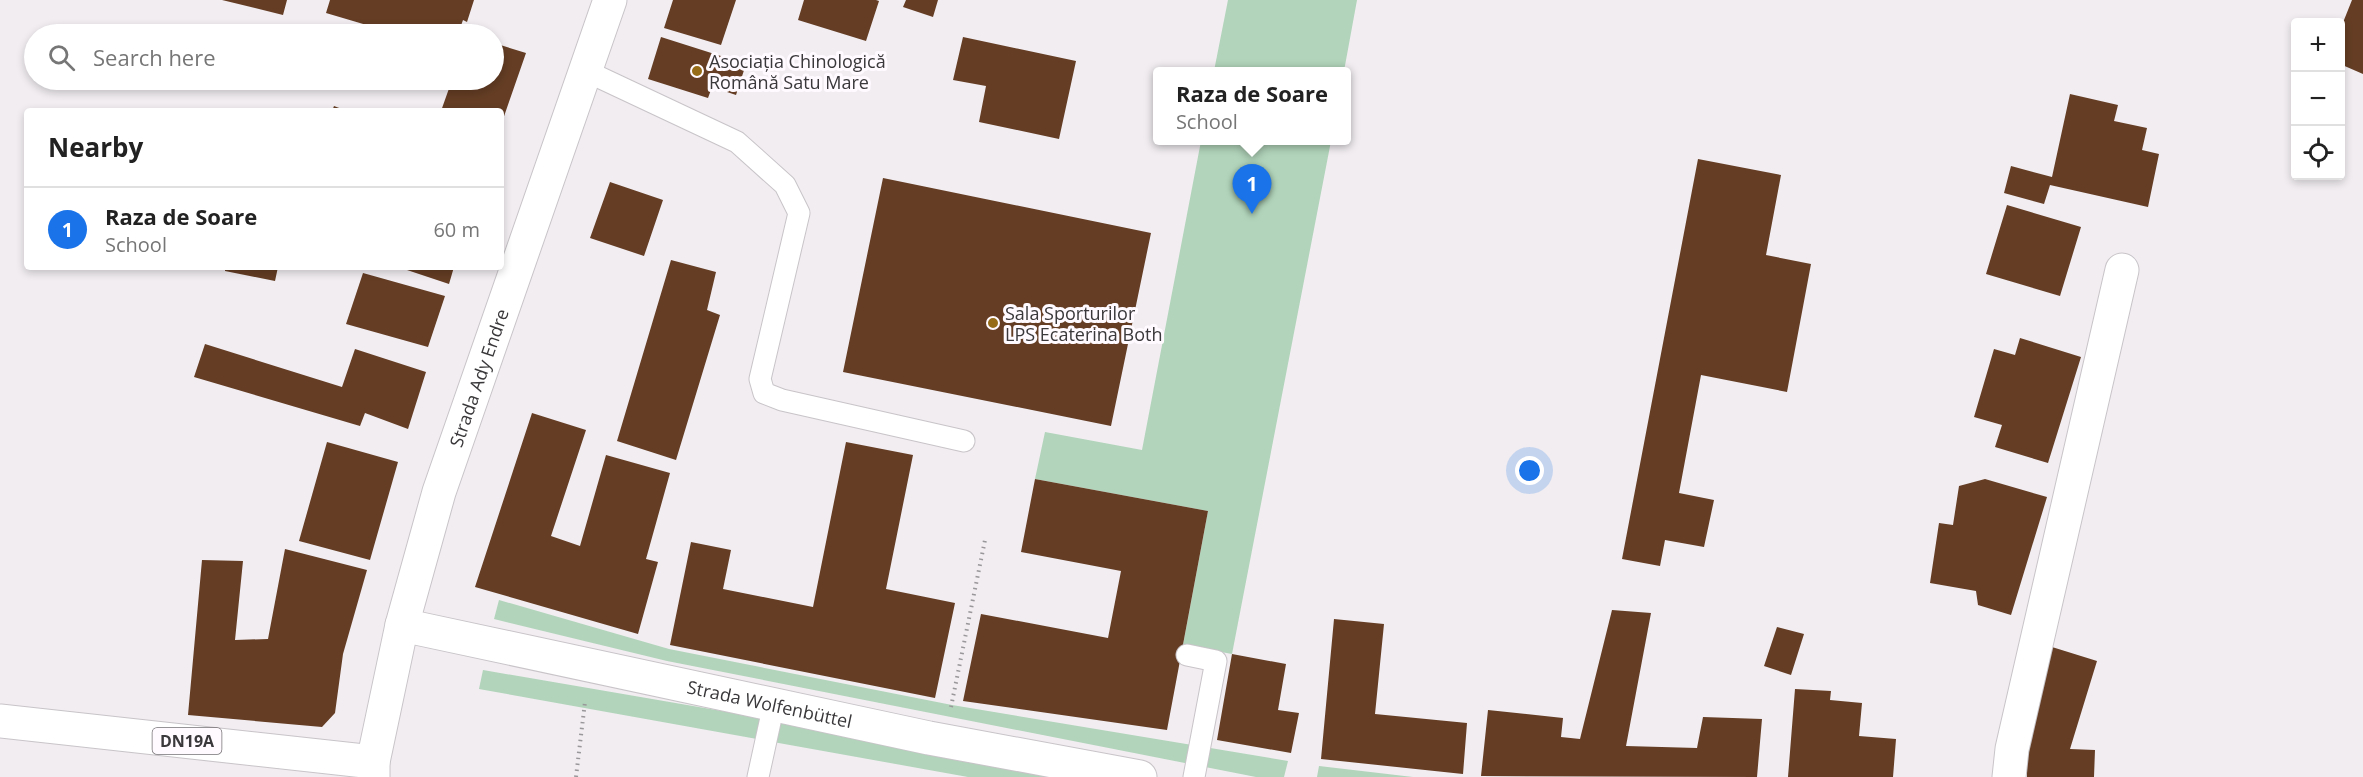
<!DOCTYPE html>
<meta charset="utf-8">
<style>
body{margin:0;font-family:"Open Sans",sans-serif;background:#f2f2f2;color:#222}
.controls{position:absolute;right:18px;top:18px;display:grid;overflow:hidden;border-radius:6px;box-shadow:0 3px 9px #0003}
.controls button{width:54px;height:54px;display:grid;place-items:center;padding:0;border:0;border-bottom:2px solid #e0e0e0;background:#fff;color:#222;font:30px sans-serif}
.you{position:absolute;left:1530px;top:471px;width:21px;height:21px;margin:-15px;border:4px solid #fff;border-radius:50%;background:#1a73e8;box-shadow:0 0 0 9px #1a73e833}
.badge{display:grid;place-items:center;width:39px;height:39px;border-radius:50%;background:#1a73e8;color:#fff;font-size:20px;font-weight:700}
.pin{position:absolute;translate:-50% -50px;filter:drop-shadow(0 2px 3px #0008)}
.pin::after{content:'';position:absolute;top:32px;width:21px;height:18px;background:inherit;clip-path:polygon(0 0,100% 0,50% 100%)}
.popup{position:absolute;left:1153px;top:67px;width:198px;height:78px;box-sizing:border-box;display:grid;place-content:center;border-radius:6px;background:#fff;filter:drop-shadow(0 2px 4px #0005);font-size:20px;white-space:nowrap;color:#767676}
.popup b{font-size:22px;color:#222}
.popup::after{content:'';position:absolute;left:50%;top:100%;margin-left:-12px;border:12px solid transparent;border-top-color:#fff}
.list{margin:0;padding:0;list-style:none}
h2{display:flex;justify-content:space-between;align-items:center;height:78px;margin:0;padding:0 24px;font-size:26px}
h2 small{font-size:20px;font-weight:400;color:#767676}
.list li{display:grid;grid-template-columns:39px 1fr auto;gap:18px;align-items:center;box-sizing:border-box;height:84px;padding:0 24px;border-top:2px solid #e0e0e0}
.list b{display:block;font-size:22px;white-space:nowrap}
.list p{margin:0;font-size:20px;white-space:nowrap;color:#767676}
.list em{font-size:20px;font-style:normal;color:#767676}
.icon{flex:none;width:33px;height:33px;fill:none;stroke:currentColor;stroke-width:2;stroke-linecap:round;stroke-linejoin:round}
.map{position:relative;flex:none;width:2363px;height:777px;overflow:hidden}
.search{position:absolute;background:#fff;box-shadow:0 3px 9px #0003;left:24px;top:24px;width:480px;height:66px;display:flex;align-items:center;gap:15px;box-sizing:border-box;padding:0 21px;border-radius:33px;color:#767676;font-size:22px}
.panel{position:absolute;background:#fff;box-shadow:0 3px 9px #0003;left:24px;top:108px;width:480px;height:162px;border-radius:6px}
.map>svg:first-child{display:block}
.green{fill:#b1d4ba}
.building{fill:#643d24}
.lines{fill:none;stroke-linecap:round;stroke-linejoin:round}
.service-casing{stroke:#c8c4c8;stroke-width:23}
.minor-casing{stroke:#c8c4c8;stroke-width:35}
.secondary-casing{stroke:#c8c4c8;stroke-width:35}
.primary-casing{stroke:#c8c4c8;stroke-width:35}
.path{stroke:#9a979a;stroke-width:4;stroke-dasharray:1.5 4.5;stroke-linecap:butt}
.service{stroke:#fff;stroke-width:21}
.minor{stroke:#fff;stroke-width:33}
.secondary{stroke:#fff;stroke-width:33}
.primary{stroke:#fff;stroke-width:33}
.poi-dot{fill:#966c19;stroke:#fffaff;stroke-width:2}
.labels{text-anchor:middle;dominant-baseline:central;stroke-width:6;stroke-linejoin:round;paint-order:stroke}
.shield{fill:#fffaff;stroke:#757275;stroke-width:1.5}
.shield-label{font-size:16px;font-weight:bold;fill:#3a383a}
.poi-label{font-size:18px;fill:#3a383a;stroke:#fffaff;text-anchor:start}
.street-label{font-size:18px;fill:#3a383a;stroke:#fffaff}
</style>
<div class="map">
<svg width="2363" height="777" viewBox="0 0 2363 777">
<rect width="100%" height="100%" fill="#f1edf1"/>
<path class="green" d="M1228,0H1357L1344,71H1214Z
M1201,141H1331L1232,654L1183,645L1208,511L1035,479L1045,432L1142,450Z
M499,600L669,649L952,705L1288,761L1284,777H1256L667,661L494,619Z
M483,670L757,717L1057,777H968L479,689Z
M1319,766L1413,777H1317Z"/>
<path class="building" d="M222,0H287L283,15Z
M330,0H474L467,22L463,20L458,34H438L427,31L426,34H397L326,13Z
M673,0H736L721,45L664,28Z
M804,0H876L879,1L866,41L798,20Z
M906,0H938L933,17L903,7Z
M2352,0H2363V74L2340,64V30Z
M661,37L746,64L736,95L712,87L708,98L648,79Z
M963,37L1076,61L1059,139L979,122L986,86L953,80Z
M494,43L526,53L501,125V111H441L452,80H494Z
M2070,94L2118,105L2114,121L2147,128L2142,150L2159,154L2148,207L2050,185L2044,204L2004,193L2011,166L2052,177Z
M334,106L347,111H332Z
M1698,159L1781,175L1766,255L1811,264L1787,392L1701,375L1679,493L1714,500L1704,547L1665,540L1660,566L1622,559Z
M883,178L1151,233L1111,426L843,372Z
M610,182L663,200L644,256L590,238Z
M2007,205L2081,227L2060,296L1986,274Z
M671,260L716,272L707,310L720,315L676,460L617,441Z
M225,267H278L275,281L225,271Z
M398,267H454L449,284Z
M363,273L445,296L428,347L346,324Z
M2020,338L2081,357L2048,463L1995,447L2002,425L1974,417L1994,349L2015,355Z
M205,344L342,387L355,349L426,372L408,429L365,413L360,426L194,377Z
M532,413L586,430L551,536L580,546L606,455L670,473L646,559L658,562L638,634L475,587Z
M327,442L398,462L370,560L299,541Z
M846,442L913,455L886,589L955,603L935,698L670,645L691,542L731,550L723,589L813,607Z
M1035,479L1208,511L1167,730L963,701L981,614L1108,638L1121,571L1021,552Z
M1985,479L2047,497L2011,615L1978,605L1976,591L1930,583L1939,523L1953,525L1959,486Z
M285,549L367,570L343,654L335,713L322,727L188,715L202,560L243,561L235,640L268,639Z
M1612,610L1651,613L1626,746L1697,748L1703,717L1762,719L1757,777L1481,776L1488,710L1563,718L1561,737L1580,739Z
M1334,619L1384,624L1375,714L1467,723L1463,774L1321,759Z
M1777,627L1804,634L1791,675L1764,666Z
M2052,647L2097,661L2070,749L2095,750L2094,777H2027V753Z
M1232,654L1286,664L1278,710L1299,713L1291,753L1217,740Z
M1795,689L1831,691L1830,700L1862,703L1859,736L1896,739L1893,777H1788Z"/>
<g class="lines">
<defs>
<path id="service" d="M586,71L737,142L785,185L799,213L760,379L764,393L782,400L964,441
M1187,655L1216,661L1194,777
M758,777L774,704"/>
<path id="minor" d="M2009,777L2012,749L2122,270"/>
<g id="secondary">
<path id="s1" d="M402,625L929,738L1140,777"/>
<path id="s2" d="M373,762L402,625L439,492L610,0"/>
</g>
<path id="primary" d="M0,721L373,762V777"/>
</defs>
<use href="#service" class="service-casing"/>
<use href="#minor" class="minor-casing"/>
<use href="#secondary" class="secondary-casing"/>
<use href="#primary" class="primary-casing"/>
<path class="path" d="M951,707L985,540
M576,777L585,702"/>
<use href="#service" class="service"/>
<use href="#minor" class="minor"/>
<use href="#secondary" class="secondary"/>
<use href="#primary" class="primary"/>
</g>
<g class="poi-dot">
<circle cx="697" cy="71" r="6"/>
<circle cx="993" cy="323" r="6"/>
</g>
<g class="labels">
<rect class="shield" x="152.5" y="728" width="69" height="26" rx="4.5"/>
<g class="shield-label">
<text x="187" y="741">DN19A</text>
</g>
<g class="poi-label">
<text x="709" y="61">Asociația Chinologică<tspan x="709" dy="21">Română Satu Mare</tspan></text>
<text x="1005" y="313">Sala Sporturilor<tspan x="1005" dy="21">LPS Ecaterina Both</tspan></text>
</g>
<g class="street-label">
<text stroke="none"><textPath href="#s2" startOffset="399">Strada Ady Endre</textPath></text>
<text stroke="none"><textPath href="#s1" startOffset="376">Strada Wolfenbüttel</textPath></text>
</g>
</g>
</svg>
<div class="controls">
<button>+</button>
<button>−</button>
<button><svg class="icon" aria-label="locate" viewBox="0 0 24 24"><circle cx="12" cy="12" r="6"/><path d="M12 2v4M12 18v4M2 12h4M18 12h4"/></svg></button>
</div>
<div class="you"></div>
<div class="pin badge" style="left:1252px;top:214px">1</div>
<div class="popup"><b>Raza de Soare</b>School</div>
<div class="search"><svg class="icon" aria-label="search" viewBox="0 0 24 24"><circle cx="10" cy="10" r="6"/><path d="M15 15l6 6"/></svg>Search here</div>
<section class="panel">
<h2>Nearby<small></small></h2>
<ul class="list">
<li><span class="badge">1</span><div><b>Raza de Soare</b><p>School</p></div><em>60 m</em></li>
</ul>
</section>
</div>
